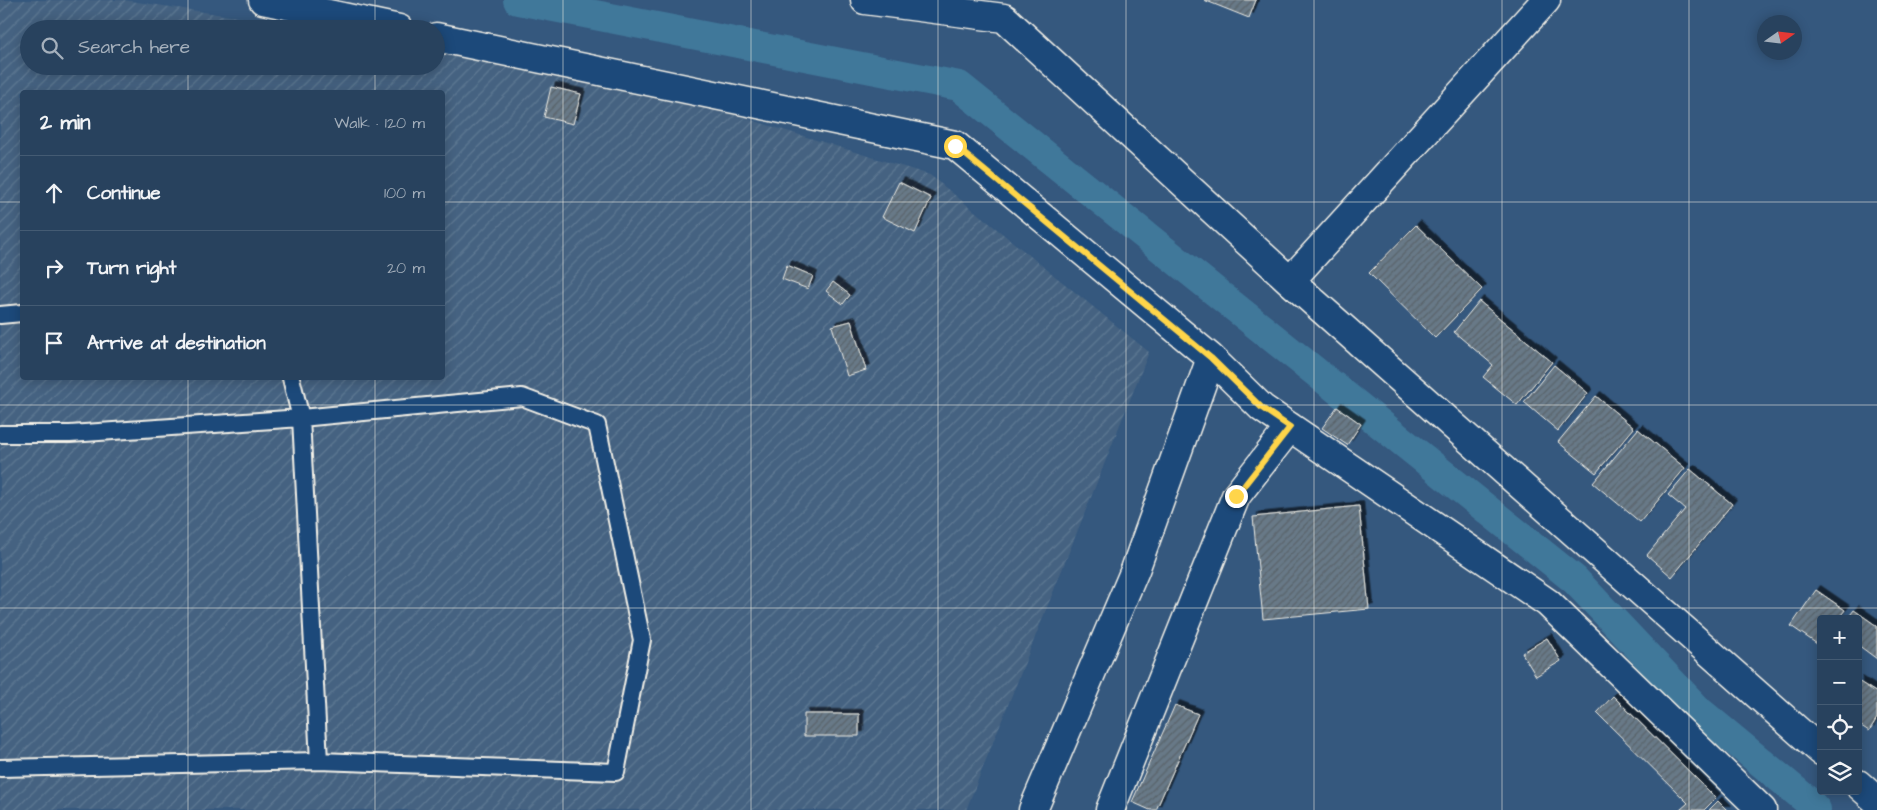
<!DOCTYPE html>
<meta charset="utf-8">
<style>
body{margin:0;font-family:"Architects Daughter",sans-serif;background:#304964;color:#f1f3f6}
.controls{position:absolute;right:15px;bottom:15px;display:grid;overflow:hidden;border-radius:5px;box-shadow:0 2px 12px #0003}
.controls button{width:45px;height:45px;display:grid;place-items:center;padding:0;border:0;border-bottom:1px solid #445b73;background:#28425e;color:#f1f3f6;font:25px sans-serif}
.compass{position:absolute;left:1757px;top:15px;width:45px;height:45px;border-radius:50%;background:#28425e;box-shadow:0 2px 12px #0003;rotate:76deg}
.stop{position:absolute;width:15px;height:15px;margin:-11px;border:4px solid #ffd54a;border-radius:50%;background:#fff}
.stop.end{background:#ffd54a;border-color:#fff;box-shadow:0 1px 5px #0008}
.list{margin:0;padding:0;list-style:none}
h2{display:flex;justify-content:space-between;align-items:center;height:65px;margin:0;padding:0 20px;font-size:21px}
h2 small{font-size:16px;font-weight:400;color:#a5b0bc}
.list li{display:grid;grid-template-columns:32px 1fr auto;gap:15px;align-items:center;box-sizing:border-box;height:75px;padding:0 20px;border-top:1px solid #445b73}
.list b{display:block;font-size:19px;white-space:nowrap}
.list em{font-size:16px;font-style:normal;color:#a5b0bc}
.icon{flex:none;width:28px;height:28px;fill:none;stroke:currentColor;stroke-width:2;stroke-linecap:round;stroke-linejoin:round}
.map{position:relative;flex:none;width:1877px;height:810px;overflow:hidden}
.search{position:absolute;background:#28425e;box-shadow:0 2px 12px #0003;left:20px;top:20px;width:425px;height:55px;display:flex;align-items:center;gap:12px;box-sizing:border-box;padding:0 18px;border-radius:28px;color:#a5b0bc;font-size:19px}
.panel{position:absolute;background:#28425e;box-shadow:0 2px 12px #0003;left:20px;top:90px;width:425px;height:290px;border-radius:5px}
.map>svg:first-child{display:block}
.industrial{fill:url(#industrial-furrows);fill-rule:evenodd}
.lines{fill:none;stroke-linecap:round;stroke-linejoin:round}
.canal{stroke:#40789a;stroke-width:30}
.building{fill:url(#building-hatch);stroke:#f4f1e8;filter:url(#shadow)}
.service-casing{stroke:#f4f1e8;stroke-width:20}
.minor-casing{stroke:#f4f1e8;stroke-width:31}
.tertiary-casing{stroke:#f4f1e8;stroke-width:31}
.service{stroke:#1f4a7a;stroke-width:16}
.minor{stroke:#1f4a7a;stroke-width:28}
.tertiary{stroke:#1f4a7a;stroke-width:28}
.route{stroke:#ffd54a;stroke-width:6}
.grid{fill:none;stroke:#f4f1e8;stroke-width:1;stroke-opacity:0.55}
</style>
<div class="map">
<svg width="1877" height="810" viewBox="0 0 1877 810">
<defs>
<pattern id="industrial-furrows" width="10" height="10" patternUnits="userSpaceOnUse" patternTransform="scale(1.25)"><rect width="10" height="10" fill="#446281"/><path d="M-1 1l2-2M0 10L10 0M9 11l2-2" fill="none" stroke="#607993"/></pattern>
<pattern id="building-hatch" width="6" height="6" patternUnits="userSpaceOnUse" patternTransform="scale(1.25)"><rect width="6" height="6" fill="#677987"/><path d="M-1 1l2-2M0 6l6-6M5 7l2-2" fill="none" stroke="#5a636a"/></pattern>
<filter id="shadow"><feDropShadow dx="4.5" dy="-4.5" stdDeviation="0" flood-color="#0009"/></filter>
</defs>
<rect width="100%" height="100%" fill="#35587e"/>
<filter id="ink" filterUnits="userSpaceOnUse"><feTurbulence type="fractalNoise" baseFrequency=".02" numOctaves="2"/><feDisplacementMap in="SourceGraphic" scale="10" xChannelSelector="R" yChannelSelector="G"/><feConvolveMatrix kernelMatrix="1 2 1 2 8 2 1 2 1" color-interpolation-filters="sRGB"/></filter>
<g filter="url(#ink)">
<path class="industrial" d="M0,0H124L317,29H29V66H436V47L576,66L930,175L1149,352L966,810H0ZM22,92H442V378H22Z"/>
<g class="lines">
<path class="canal" d="M518,0L959,86L1575,580L1699,711L1809,802L1816,810"/>
</g>
<path class="building" d="M1204,0H1256L1249,18Z
M551,87L581,94L573,124L544,117Z
M899,182L931,198L915,233L882,217Z
M1416,225L1482,289L1435,338L1369,273Z
M787,265L813,276L808,289L782,279Z
M833,282L850,295L843,304L826,291Z
M1479,301L1552,362L1517,405L1483,377L1493,365L1454,332Z
M851,321L866,370L847,376L832,326Z
M1554,365L1588,393L1558,431L1524,402Z
M1596,396L1634,428L1596,473L1558,442Z
M1337,407L1361,424L1347,445L1322,428Z
M1638,429L1685,468L1640,522L1593,483Z
M1690,469L1732,504L1672,577L1647,555L1685,509L1668,495Z
M1359,506L1369,609L1263,619L1253,517Z
M1816,590L1845,610L1838,619H1821L1820,646L1791,626Z
M1854,610L1877,626V659L1858,645V619H1847Z
M1547,638L1561,661L1536,676L1522,653Z
M1858,681L1877,693V718L1869,731L1858,724Z
M1613,696L1716,798L1704,810H1680L1688,803L1597,713Z
M1175,705L1198,714L1156,810H1150L1132,802Z
M804,714H859V736H804Z
M1718,801L1727,810H1709Z"/>
<g class="lines">
<defs>
<path id="service" d="M0,315L22,313
M0,434H70L301,418L522,397L597,425L642,640L616,772L319,761
M0,768L319,761L301,418L291,378"/>
<path id="minor" d="M263,0L399,29
M436,37L955,145L1211,358L1135,570L1033,810
M1211,358L1262,408L1548,603L1762,810
M1110,810L1236,496L1290,427"/>
<path id="tertiary" d="M865,0L1004,18L1290,281L1821,751
M1290,281L1546,0
M1858,784L1877,801"/>
</defs>
<use href="#service" class="service-casing"/>
<use href="#minor" class="minor-casing"/>
<use href="#tertiary" class="tertiary-casing"/>
<use href="#service" class="service"/>
<use href="#minor" class="minor"/>
<use href="#tertiary" class="tertiary"/>
</g>
</g>
<g class="lines" filter="url(#ink)">
<path class="route" d="M955,146L1211,358L1262,408L1290,427L1236,496"/>
</g>
<path class="grid" d="M188,0V29M375,0V29M563,0V810M751,0V810M938,0V810M1126,0V810M1314,0V810M1502,0V810M1689,0V810M188,66V92M375,66V92M0,202H22M442,202H1877M188,378V810M375,378V810M0,405H1877M0,608H1877"/>
</svg>
<div class="controls">
<button>+</button>
<button>−</button>
<button><svg class="icon" aria-label="locate" viewBox="0 0 24 24"><circle cx="12" cy="12" r="6"/><path d="M12 2v4M12 18v4M2 12h4M18 12h4"/></svg></button>
<button><svg class="icon" aria-label="layers" viewBox="0 0 24 24"><path d="M12 4l9 5-9 5-9-5zM3 14l9 5 9-5"/></svg></button>
</div>
<svg class="compass" viewBox="-18 -18 36 36"><path d="M0-13l5 13h-10z" fill="#e53935"/><path d="M0 13l5-13h-10z" fill="#a5b0bc"/></svg>
<div class="stop" style="left:955px;top:146px"></div>
<div class="stop end" style="left:1236px;top:496px"></div>
<div class="search"><svg class="icon" aria-label="search" viewBox="0 0 24 24"><circle cx="10" cy="10" r="6"/><path d="M15 15l6 6"/></svg>Search here</div>
<section class="panel">
<h2>2 min<small>Walk · 120 m</small></h2>
<ul class="list">
<li><svg class="icon" aria-label="ahead" viewBox="0 0 24 24"><path d="M12 20V5M6 11l6-6 6 6"/></svg><div><b>Continue</b></div><em>100 m</em></li>
<li><svg class="icon" aria-label="right" viewBox="0 0 24 24"><path d="M7 20v-9h11M14 6l5 5-5 5"/></svg><div><b>Turn right</b></div><em>20 m</em></li>
<li><svg class="icon" aria-label="arrive" viewBox="0 0 24 24"><path d="M6 21V4h12l-3 4 3 4H6"/></svg><div><b>Arrive at destination</b></div></li>
</ul>
</section>
</div>
